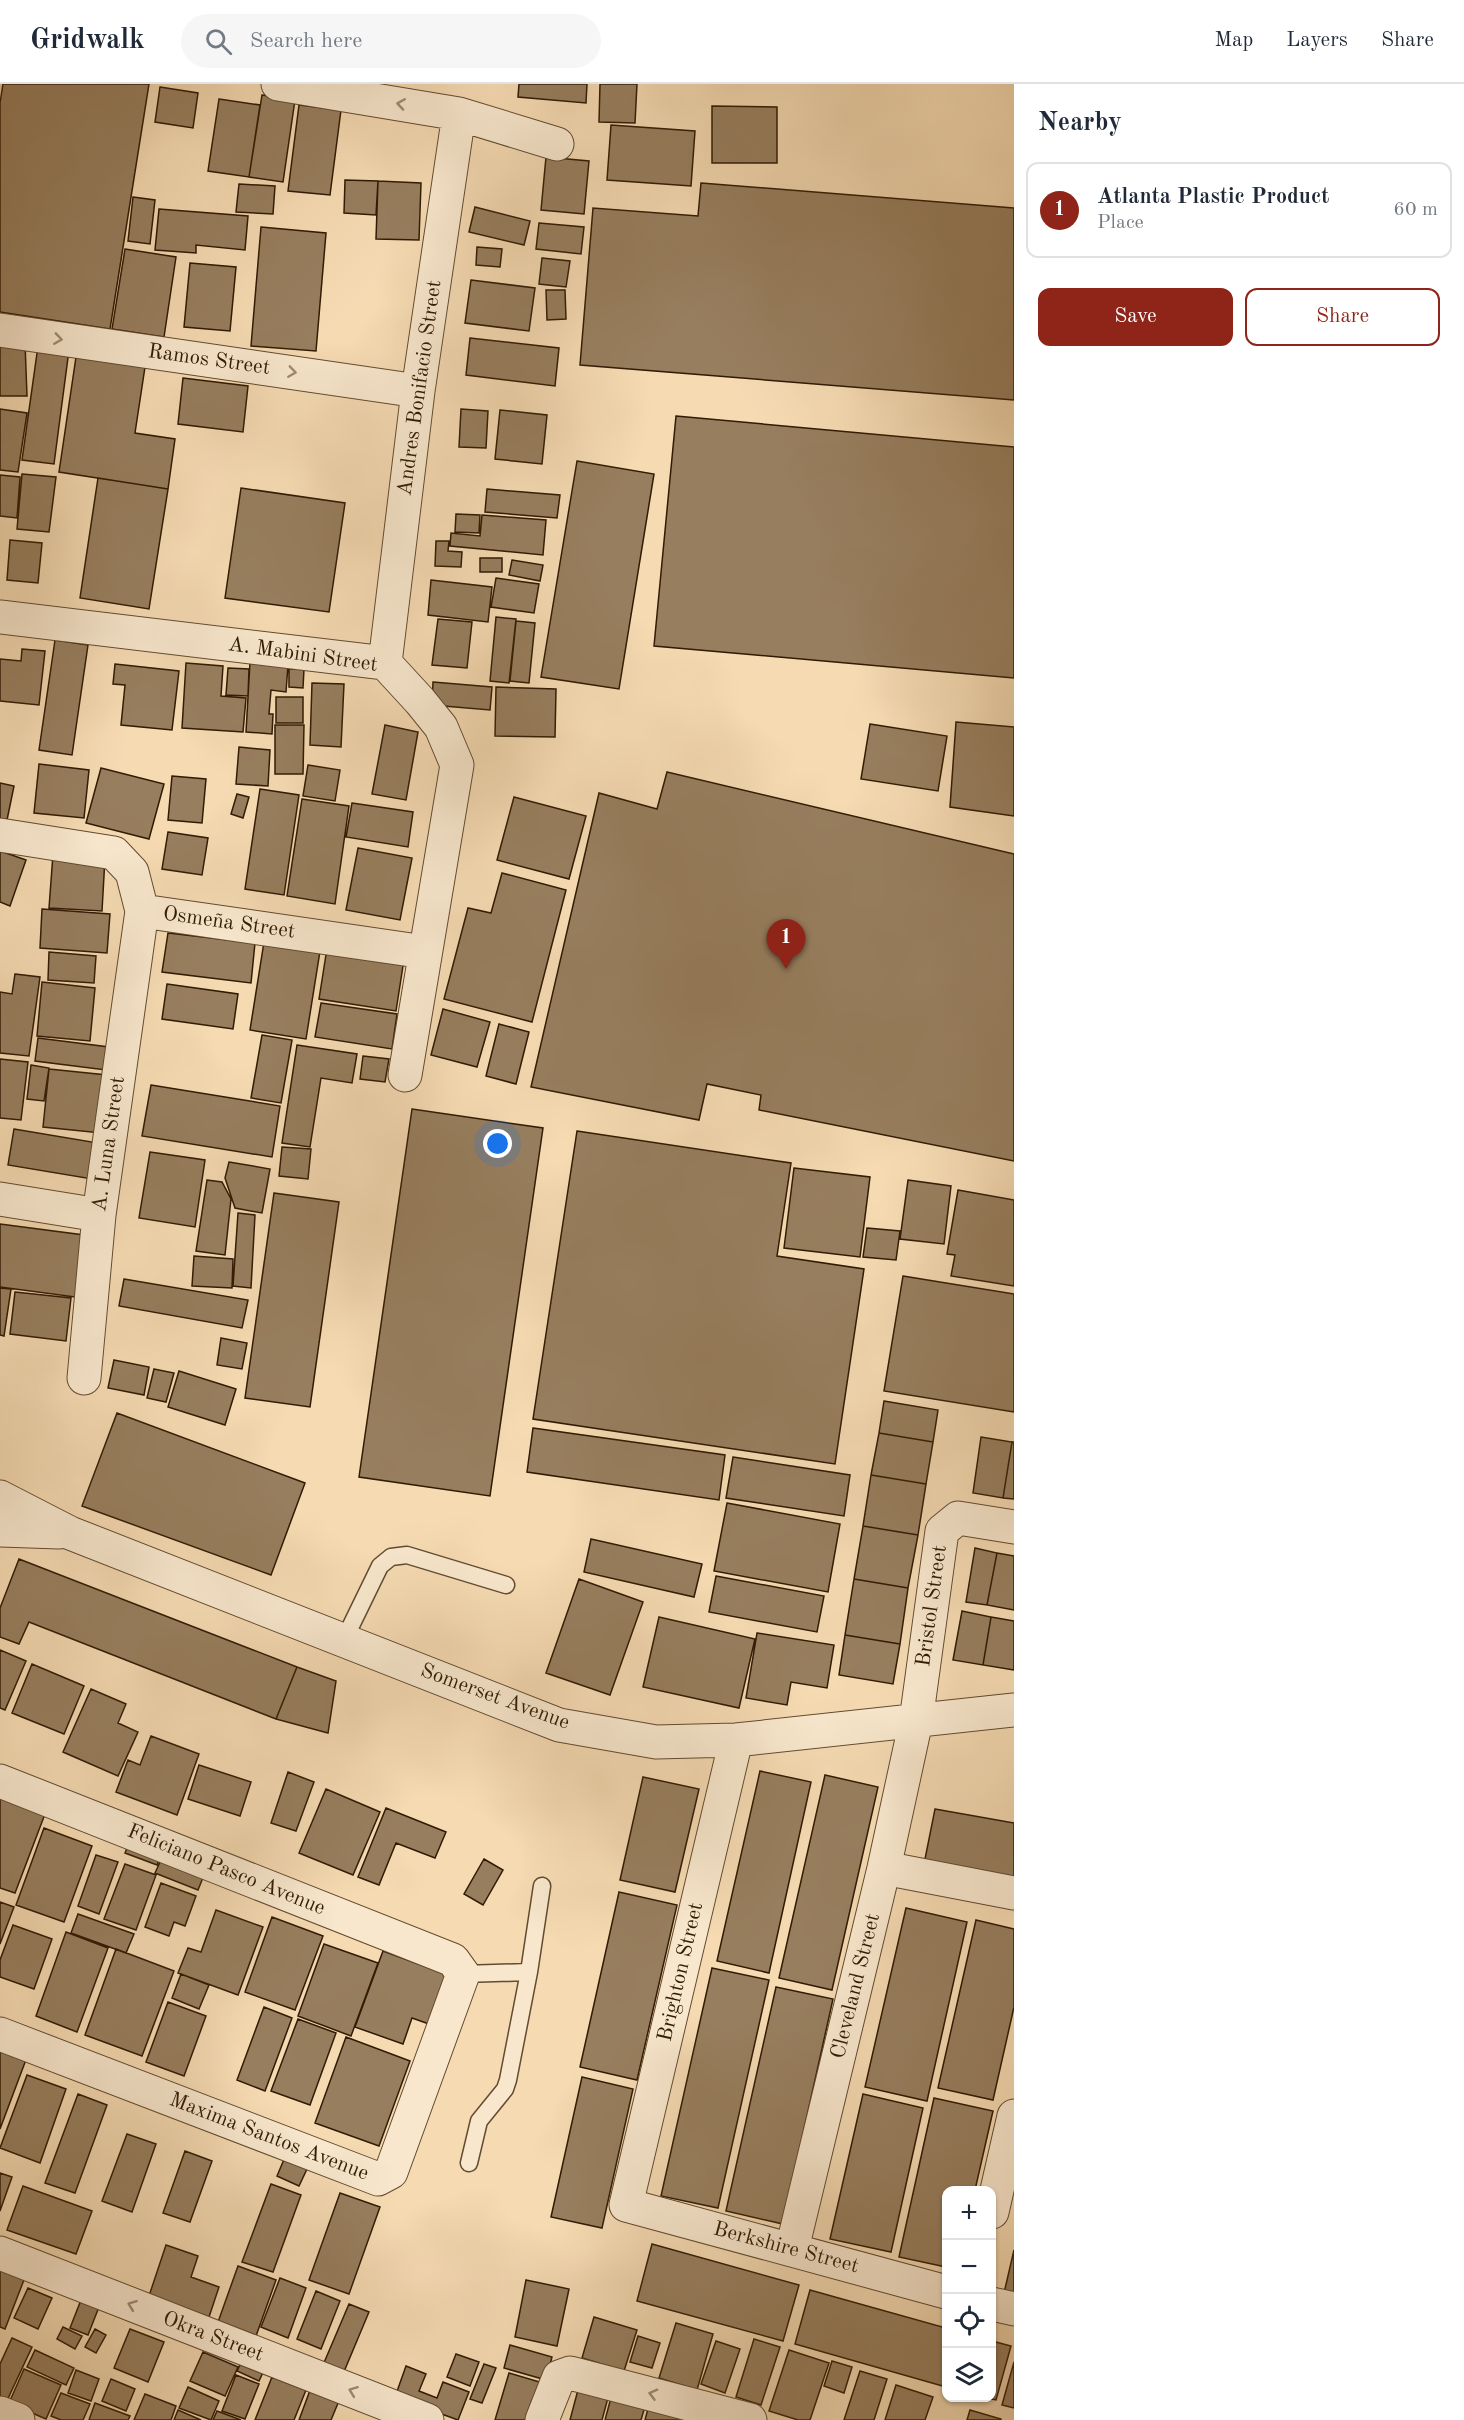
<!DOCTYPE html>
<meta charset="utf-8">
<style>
body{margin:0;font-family:"Old Standard TT",serif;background:#f6f6f7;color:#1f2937}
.controls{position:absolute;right:18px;bottom:18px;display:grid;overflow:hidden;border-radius:12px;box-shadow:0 2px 4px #0004}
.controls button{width:54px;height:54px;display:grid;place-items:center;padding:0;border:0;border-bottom:2px solid #e0e1e3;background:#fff;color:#1f2937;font:30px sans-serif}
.you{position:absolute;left:498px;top:1060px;width:21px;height:21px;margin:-15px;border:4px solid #fff;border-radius:50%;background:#1a73e8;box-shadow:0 0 0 9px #1a73e833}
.badge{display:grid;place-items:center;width:39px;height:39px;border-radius:50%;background:#8f2418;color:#fff;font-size:20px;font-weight:700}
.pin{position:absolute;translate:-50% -50px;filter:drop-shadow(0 2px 3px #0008)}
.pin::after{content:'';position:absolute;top:32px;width:21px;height:18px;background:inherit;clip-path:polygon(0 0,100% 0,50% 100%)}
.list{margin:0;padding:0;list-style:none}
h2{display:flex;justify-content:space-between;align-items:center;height:78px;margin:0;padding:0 24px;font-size:26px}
h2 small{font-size:20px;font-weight:400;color:#747a83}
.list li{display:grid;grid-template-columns:39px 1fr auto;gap:18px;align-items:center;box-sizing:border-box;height:96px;margin:0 12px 12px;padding:0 12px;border:2px solid #e0e1e3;border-radius:12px}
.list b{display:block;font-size:22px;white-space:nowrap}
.list p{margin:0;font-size:20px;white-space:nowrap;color:#747a83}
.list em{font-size:20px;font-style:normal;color:#747a83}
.actions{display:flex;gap:12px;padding:18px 24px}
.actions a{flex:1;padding:14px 0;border:2px solid #8f2418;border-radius:12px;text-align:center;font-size:21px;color:#8f2418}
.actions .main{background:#8f2418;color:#fff}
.icon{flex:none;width:33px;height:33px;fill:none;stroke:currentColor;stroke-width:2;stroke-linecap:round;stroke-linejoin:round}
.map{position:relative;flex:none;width:1014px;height:2336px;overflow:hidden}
header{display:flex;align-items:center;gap:36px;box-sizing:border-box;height:84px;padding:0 30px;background:#fff;border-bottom:2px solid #e0e1e3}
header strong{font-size:28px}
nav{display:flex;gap:33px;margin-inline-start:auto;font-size:21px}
.search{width:420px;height:54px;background:#f6f6f7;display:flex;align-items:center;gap:15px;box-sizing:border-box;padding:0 21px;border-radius:33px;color:#747a83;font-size:22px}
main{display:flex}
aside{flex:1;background:#fff}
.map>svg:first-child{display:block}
.building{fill:#977e5e;stroke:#311b04;stroke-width:1.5}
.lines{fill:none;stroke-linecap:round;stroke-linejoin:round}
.service-casing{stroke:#624b30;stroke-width:19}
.minor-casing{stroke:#624b30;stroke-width:35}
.service{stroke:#f8e7cd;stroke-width:16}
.minor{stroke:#f8e7cd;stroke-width:33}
.oneway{stroke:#9e8b73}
.labels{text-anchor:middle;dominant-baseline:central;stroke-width:4.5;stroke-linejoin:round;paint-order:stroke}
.street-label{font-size:21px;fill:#311b04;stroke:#f8e7cd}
</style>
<header>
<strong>Gridwalk</strong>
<div class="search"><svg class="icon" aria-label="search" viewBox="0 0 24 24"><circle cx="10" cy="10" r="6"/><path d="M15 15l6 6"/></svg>Search here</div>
<nav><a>Map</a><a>Layers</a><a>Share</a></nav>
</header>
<main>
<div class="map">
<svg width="1014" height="2336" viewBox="0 0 1014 2336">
<rect width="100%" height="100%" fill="#f5dab2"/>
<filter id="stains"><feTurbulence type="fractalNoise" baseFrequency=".00333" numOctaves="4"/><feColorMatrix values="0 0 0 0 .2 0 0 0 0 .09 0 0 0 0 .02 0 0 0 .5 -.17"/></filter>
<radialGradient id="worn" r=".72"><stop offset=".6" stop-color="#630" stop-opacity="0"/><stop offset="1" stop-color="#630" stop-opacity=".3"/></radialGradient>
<path class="building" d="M3,0H149L110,245L0,228V19Z
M519,0H587L586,19L518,13Z
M600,0H637L635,39L599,38Z
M160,3L198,9L193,44L155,38Z
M262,11L295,16L283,98L249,93Z
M219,15L260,21L249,93L208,87Z
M299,21L341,26L330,111L288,107Z
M712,22L777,23V79H712Z
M611,41L695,47L691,102L607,96Z
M546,73L589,77L584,130L541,126Z
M345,96L378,97L376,131L344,129Z
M378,97L421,99L419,156L376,155Z
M701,99L1014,124V316L580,281L593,124L698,132Z
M239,100L275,102L273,130L236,128Z
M133,113L155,116L150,160L128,157Z
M475,123L530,137L524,161L469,148Z
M159,125L248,132L245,166L196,161V169L155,166Z
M539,139L584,143L581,170L536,165Z
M261,143L326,149L316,267L251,262Z
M477,163L502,165L500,183L476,181Z
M125,165L176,173L164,253L112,245Z
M542,174L570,177L566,203L539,200Z
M190,179L236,183L230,247L184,243Z
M471,196L535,204L529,247L465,239Z
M546,206H565L566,235L547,236Z
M470,254L559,264L555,302L466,291Z
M25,259L27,312H0V260Z
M38,262L69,266L54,380L22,376Z
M76,273L145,283L135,349L175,355L168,405L59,388Z
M183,294L248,302L243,348L178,340Z
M0,325L27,329L18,388L0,386Z
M461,325L488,327L486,364L459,363Z
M500,326L547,331L542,380L495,375Z
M676,332L1014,363V594L654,562Z
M577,377L654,390L619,605L541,593Z
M22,390L56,393L49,448L17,445Z
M0,391L20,393L17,434L0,432Z
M98,394L168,405L149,525L80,514Z
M241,404L345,419L329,528L225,514Z
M487,405L560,411L557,434L485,428Z
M456,430L480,431L479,449L455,448Z
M482,431L546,436L543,471L450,462L451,449L480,452Z
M10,456L42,459L38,499L7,496Z
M436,457H449L448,467L462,468L461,483L435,482Z
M480,474H502V488H480Z
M512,476L543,481L540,497L509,491Z
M496,494L539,500L534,529L491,523Z
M431,496L492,503L488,538L428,531Z
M496,533L516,535L509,599L490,597Z
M438,535L472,538L467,584L432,581Z
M516,537L535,539L529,599L510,597Z
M55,556L88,561L72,671L39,666Z
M22,565L45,567L39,621L0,617V575L21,577Z
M250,578L288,581L286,608L271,606L269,630H273L272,650L246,648Z
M186,579L223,582L221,612L246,614L243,648L182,644Z
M115,580L179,587L172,646L121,641L125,601L113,600Z
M228,584L249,585L248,612L226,611Z
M289,585H304L303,604L289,603Z
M433,598L492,603L490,626L432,621Z
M312,599L344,600L341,663L310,661Z
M496,603L556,605L555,653L495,652Z
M276,613H303V639H276Z
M956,638L1014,643V732L950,723Z
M870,640L947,652L938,707L861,695Z
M275,641H304L303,690H275Z
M385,641L418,648L406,716L372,710Z
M239,663L270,666L268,702L236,700Z
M39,680L89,686L84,734L34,729Z
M308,681L340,686L335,717L303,712Z
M101,684L164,700L149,755L86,739Z
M667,688L1014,770V1077L759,1026L761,1011L707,1000L699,1036L531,1003L599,709L657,725Z
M172,692L206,695L202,739L168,736Z
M0,699L14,702L6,741L0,740Z
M260,705L299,711L284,811L245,805Z
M237,710L249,713L243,734L231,730Z
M514,713L586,732L569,795L497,776Z
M302,715L349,722L335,820L287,812Z
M352,719L413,728L408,763L346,753Z
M168,748L208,754L202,791L162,785Z
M358,764L412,774L400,836L346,826Z
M0,767L26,776L10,822L0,818Z
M53,770L105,774L102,827L49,824Z
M502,789L566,806L532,938L444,915L468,824L491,829Z
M42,825L110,830L107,869L40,864Z
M168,849L255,859L251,899L162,888Z
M264,858L320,867L306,955L250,946Z
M328,858L405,869L396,927L319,915Z
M49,868L96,872L94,899L48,896Z
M15,890L40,893L29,972L0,969V908L12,910Z
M42,898L95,904L90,957L37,952Z
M167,900L238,910L233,945L162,935Z
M321,919L397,930L392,965L315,953Z
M443,925L490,938L477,983L431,971Z
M499,940L529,948L516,1000L486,992Z
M262,951L292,956L281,1019L251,1014Z
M38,954L109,963L106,986L35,977Z
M297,961L357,970L352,999L321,994L310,1063L282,1059Z
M363,972L389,975L385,998L360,995Z
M0,975L28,978L21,1036L0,1034Z
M31,981L49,984L44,1017L27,1015Z
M49,985L107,991L101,1049L43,1043Z
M151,1001L280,1022L272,1073L142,1052Z
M412,1025L543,1044L490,1412L359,1393Z
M14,1045L98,1059L92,1095L8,1081Z
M577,1047L791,1079L777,1172L864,1185L835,1380L533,1335Z
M282,1063L311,1065L308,1095L279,1092Z
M150,1068L205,1076L195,1143L139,1134Z
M229,1078L270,1085L262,1129L235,1124L225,1094Z
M794,1084L870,1093L860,1173L784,1164Z
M207,1096L222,1098L231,1115L225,1171L196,1167Z
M908,1096L951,1102L944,1160L900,1155Z
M958,1106L1014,1116V1202L951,1192L955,1171L947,1170Z
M274,1109L339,1118L310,1323L245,1314Z
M238,1129L255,1131L251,1204L233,1202Z
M0,1140L84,1151L75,1213L0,1203Z
M867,1144L900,1147L896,1176L863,1173Z
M194,1172L233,1175L232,1204L192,1202Z
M903,1192L1014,1210V1328L884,1307Z
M124,1195L248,1216L242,1244L119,1222Z
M0,1204L11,1205L4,1252L0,1251Z
M15,1208L71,1214L66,1257L10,1250Z
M221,1254L247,1259L242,1285L217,1281Z
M114,1276L149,1283L144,1311L108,1304Z
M154,1285L174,1289L166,1318L147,1314Z
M179,1287L236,1305L225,1341L168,1323Z
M884,1317L938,1326L933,1358L879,1349Z
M117,1329L305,1399L271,1491L82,1422Z
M533,1344L725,1371L719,1416L527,1388Z
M879,1349L933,1358L926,1400L871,1391Z
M981,1353L1012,1358L1003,1414L973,1409Z
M1012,1358H1014V1415L1003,1414Z
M733,1373L850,1391L844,1432L726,1414Z
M871,1391L926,1400L918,1451L863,1442Z
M727,1419L840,1440L828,1508L714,1487Z
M863,1442L918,1451L908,1504L854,1495Z
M591,1455L702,1480L694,1513L584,1488Z
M975,1464L997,1469L987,1521L966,1518Z
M997,1469L1014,1472V1526L987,1521Z
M19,1475L297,1583L276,1635L29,1538L19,1560L0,1553V1524Z
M716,1492L824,1512L817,1548L709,1528Z
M579,1495L643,1518L610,1611L546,1589Z
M854,1495L908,1504L900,1560L845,1551Z
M962,1527L991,1533L983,1581L953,1576Z
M659,1533L755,1555L739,1624L643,1603Z
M991,1533L1014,1537V1586L983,1581Z
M757,1549L834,1561L827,1604L791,1598L787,1621L746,1614Z
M845,1551L900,1560L893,1600L839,1591Z
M0,1566L26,1577L5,1626L0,1624Z
M32,1580L84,1602L64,1650L12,1629Z
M297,1583L336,1597L328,1649L276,1635Z
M91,1605L126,1620L118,1639L138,1648L118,1692L63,1668Z
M151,1652L199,1670L177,1731L116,1708L128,1676L140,1681Z
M199,1681L251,1698L240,1732L188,1715Z
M760,1687L811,1698L769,1889L717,1877Z
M288,1688L314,1698L296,1747L271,1739Z
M825,1691L878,1703L832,1906L779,1894Z
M643,1693L699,1705L675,1808L620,1796Z
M326,1705L380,1728L353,1791L299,1769Z
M0,1714L45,1730L15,1809L0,1804Z
M386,1724L446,1748L435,1774L396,1759L379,1801L358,1793Z
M935,1725L1014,1739V1796L924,1780Z
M44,1744L92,1762L64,1838L16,1821Z
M132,1752L164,1763L157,1781L125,1769Z
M166,1765L208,1781L198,1806L155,1789Z
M96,1771L118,1778L99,1830L78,1822Z
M484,1775L503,1786L483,1821L464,1810Z
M125,1780L156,1791L136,1846L104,1835Z
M161,1799L196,1812L185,1842L174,1838L169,1852L145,1843Z
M619,1808L677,1821L637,1996L580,1983Z
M0,1818L14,1823L0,1860Z
M906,1824L967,1838L927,2017L865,2003Z
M216,1826L263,1843L238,1911L178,1889L188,1864L201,1868Z
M78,1830L134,1850L126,1869L71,1849Z
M272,1833L323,1852L295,1926L245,1908Z
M976,1836L1014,1845V1923L993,2016L938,2004Z
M13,1841L52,1855L34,1905L0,1893V1876Z
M66,1848L108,1864L77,1948L36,1932Z
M324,1860L378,1879L351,1952L298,1932Z
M116,1865L174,1887L142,1972L85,1951Z
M383,1867L446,1890L429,1940L412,1934L403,1960L355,1943Z
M712,1884L769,1896L718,2124L661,2112Z
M181,1890L209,1901L199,1925L172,1914Z
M776,1903L833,1915L783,2140L726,2127Z
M168,1918L206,1932L184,1992L146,1978Z
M264,1923L292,1934L265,2007L237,1996Z
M298,1935L336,1949L310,2021L271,2007Z
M346,1953L410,1977L379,2062L315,2039Z
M0,1964L27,1973L0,2045Z
M27,1991L66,2005L40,2079L0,2064Z
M582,1993L633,2005L602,2144L551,2133Z
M78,2010L107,2021L75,2109L45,2099Z
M863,2010L923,2024L891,2168L830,2155Z
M934,2014L993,2027L975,2106H946V2183L899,2173Z
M127,2050L156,2060L132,2128L102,2117Z
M185,2067L212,2077L190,2138L163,2129Z
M285,2073L308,2083L299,2102L277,2092Z
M0,2089L12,2093L0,2127Z
M271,2100L301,2111L273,2188L242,2178Z
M23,2102L92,2127L76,2170L7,2146Z
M340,2109L380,2123L349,2210L309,2196Z
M652,2160L799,2201L783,2257L637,2217Z
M166,2161L198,2172L191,2193L219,2203L208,2236L148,2215Z
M1014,2166V2211L1004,2209Z
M0,2178L27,2188L5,2245L0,2243Z
M238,2182L276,2196L256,2252L218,2238Z
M280,2194L306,2204L288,2254L261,2243Z
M526,2196L569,2205L557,2262L515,2253Z
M28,2204L52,2214L38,2245L14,2234Z
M810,2206L946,2244V2303L795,2260Z
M316,2207L340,2217L321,2265L297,2255Z
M81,2216L99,2223L88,2251L70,2244Z
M349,2220L369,2228L343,2290L323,2281Z
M594,2233L637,2246L624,2287L582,2274Z
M676,2239L713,2250L697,2306L659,2294Z
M63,2243L82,2252L75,2265L57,2255Z
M95,2245L106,2251L96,2269L85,2263Z
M130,2245L164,2258L148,2298L114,2284Z
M638,2252L660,2259L652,2284L630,2278Z
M12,2254L32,2263L4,2323L0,2321V2280Z
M754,2255L780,2263L761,2321L736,2313Z
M716,2257L740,2265L725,2309L701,2300Z
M992,2257L1011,2262L996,2316L986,2314H992Z
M510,2261L552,2273L546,2296L504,2284Z
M35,2266L74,2284L66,2301L27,2283Z
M789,2266L829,2279L810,2336H798L769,2327Z
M203,2268L238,2283L225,2312L190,2297Z
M456,2270L479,2278L470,2302L447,2293Z
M245,2271L267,2280L259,2297L237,2287Z
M832,2277L852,2283L844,2309L824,2302Z
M1014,2278V2324L1002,2321Z
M484,2280L496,2284L482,2319L470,2315Z
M406,2282L426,2290L419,2307L437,2314L443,2298L469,2308L458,2336L395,2313Z
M24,2285L61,2301L46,2335L9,2319Z
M76,2286L99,2295L91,2317L68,2309Z
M860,2287L887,2295L874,2336H844Z
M509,2289L543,2299L533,2336H495Z
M236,2291L259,2300L245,2335L222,2327Z
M272,2293L306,2306L294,2336H255Z
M111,2295L135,2305L126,2327L102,2317Z
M312,2301L341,2312L331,2336H299Z
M896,2301L933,2313L925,2336H885Z
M579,2302L609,2310L602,2336H570Z
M188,2303L219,2317L211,2336L179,2324Z
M61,2309L90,2320L83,2336H61L51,2332Z
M145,2310L176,2322L171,2336H134Z
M612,2310L646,2319L641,2336H605Z
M95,2319L130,2332L128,2336H89Z
M649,2321L684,2330L682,2336H645Z
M178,2326L201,2336H174Z
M970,2326L1001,2335V2336H967Z
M217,2327L241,2336H213Z"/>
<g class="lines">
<defs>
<path id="service" d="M344,1556L380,1482L391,1473L407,1471L506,1501
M529,1888L542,1802
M463,1890L529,1888L508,1996L505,2005L479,2037L469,2079"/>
<path id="minor" d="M278,0L459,30L557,60
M0,246L418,307
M0,533L385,579L420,617L441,643L457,681L405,991
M385,579L418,307L459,30
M0,751L114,769L132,788L142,827L99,1131L84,1294
M142,827L425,868
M0,1115L99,1131
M0,1413L70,1449L559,1641L656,1658L736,1656L1014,1626
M0,1446L59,1448
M736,1656L626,2121L946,2208
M0,1697L453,1876L463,1890L391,2088L378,2095L0,1950
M884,1784L1014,1809
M992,2128L1014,2032
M792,2165L884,1784L916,1637L942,1447L958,1434L1014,1443
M0,2169L427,2336
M992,2220L1014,2225
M0,2329L18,2336
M542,2336L559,2293L570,2289L750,2336"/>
</defs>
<use href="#service" class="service-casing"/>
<use href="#minor" class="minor-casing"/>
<use href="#service" class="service"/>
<use href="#minor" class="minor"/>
</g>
<defs><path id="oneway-chevron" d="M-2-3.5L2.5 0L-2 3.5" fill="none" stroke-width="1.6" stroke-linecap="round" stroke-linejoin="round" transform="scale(1.5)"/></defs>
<g class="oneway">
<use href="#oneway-chevron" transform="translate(401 20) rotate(-171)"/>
<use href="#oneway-chevron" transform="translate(58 255) rotate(8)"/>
<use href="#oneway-chevron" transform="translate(292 288) rotate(8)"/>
<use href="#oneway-chevron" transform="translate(132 2221) rotate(-159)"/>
<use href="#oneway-chevron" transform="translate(353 2307) rotate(-159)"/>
<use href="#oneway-chevron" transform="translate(653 2310) rotate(-165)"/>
</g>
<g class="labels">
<g class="street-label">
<text transform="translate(209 276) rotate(8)">Ramos Street</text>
<text transform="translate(420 304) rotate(-82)">Andres Bonifacio Street</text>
<text transform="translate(303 571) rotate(8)">A. Mabini Street</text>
<text transform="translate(229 839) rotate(8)">Osmeña Street</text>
<text transform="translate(109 1060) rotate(-82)">A. Luna Street</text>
<text transform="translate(932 1522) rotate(-82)">Bristol Street</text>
<text transform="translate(495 1613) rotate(20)">Somerset Avenue</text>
<text transform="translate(226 1786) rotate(22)">Feliciano Pasco Avenue</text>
<text transform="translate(681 1888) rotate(-77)">Brighton Street</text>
<text transform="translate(856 1902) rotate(-76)">Cleveland Street</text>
<text transform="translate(269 2053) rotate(21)">Maxima Santos Avenue</text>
<text transform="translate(786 2164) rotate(15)">Berkshire Street</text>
<text transform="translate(213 2253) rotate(21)">Okra Street</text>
</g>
</g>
<rect width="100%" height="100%" filter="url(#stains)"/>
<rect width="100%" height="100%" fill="url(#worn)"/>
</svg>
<div class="controls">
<button>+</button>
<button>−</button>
<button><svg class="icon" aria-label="locate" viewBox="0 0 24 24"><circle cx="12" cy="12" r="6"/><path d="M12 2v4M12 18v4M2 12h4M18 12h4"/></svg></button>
<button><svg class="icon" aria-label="layers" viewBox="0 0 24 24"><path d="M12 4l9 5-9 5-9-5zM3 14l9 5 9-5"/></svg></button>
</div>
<div class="you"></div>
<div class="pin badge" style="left:786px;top:885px">1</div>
</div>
<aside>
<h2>Nearby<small></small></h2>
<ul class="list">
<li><span class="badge">1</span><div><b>Atlanta Plastic Product</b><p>Place</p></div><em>60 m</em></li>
</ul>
<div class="actions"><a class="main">Save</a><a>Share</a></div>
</aside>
</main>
